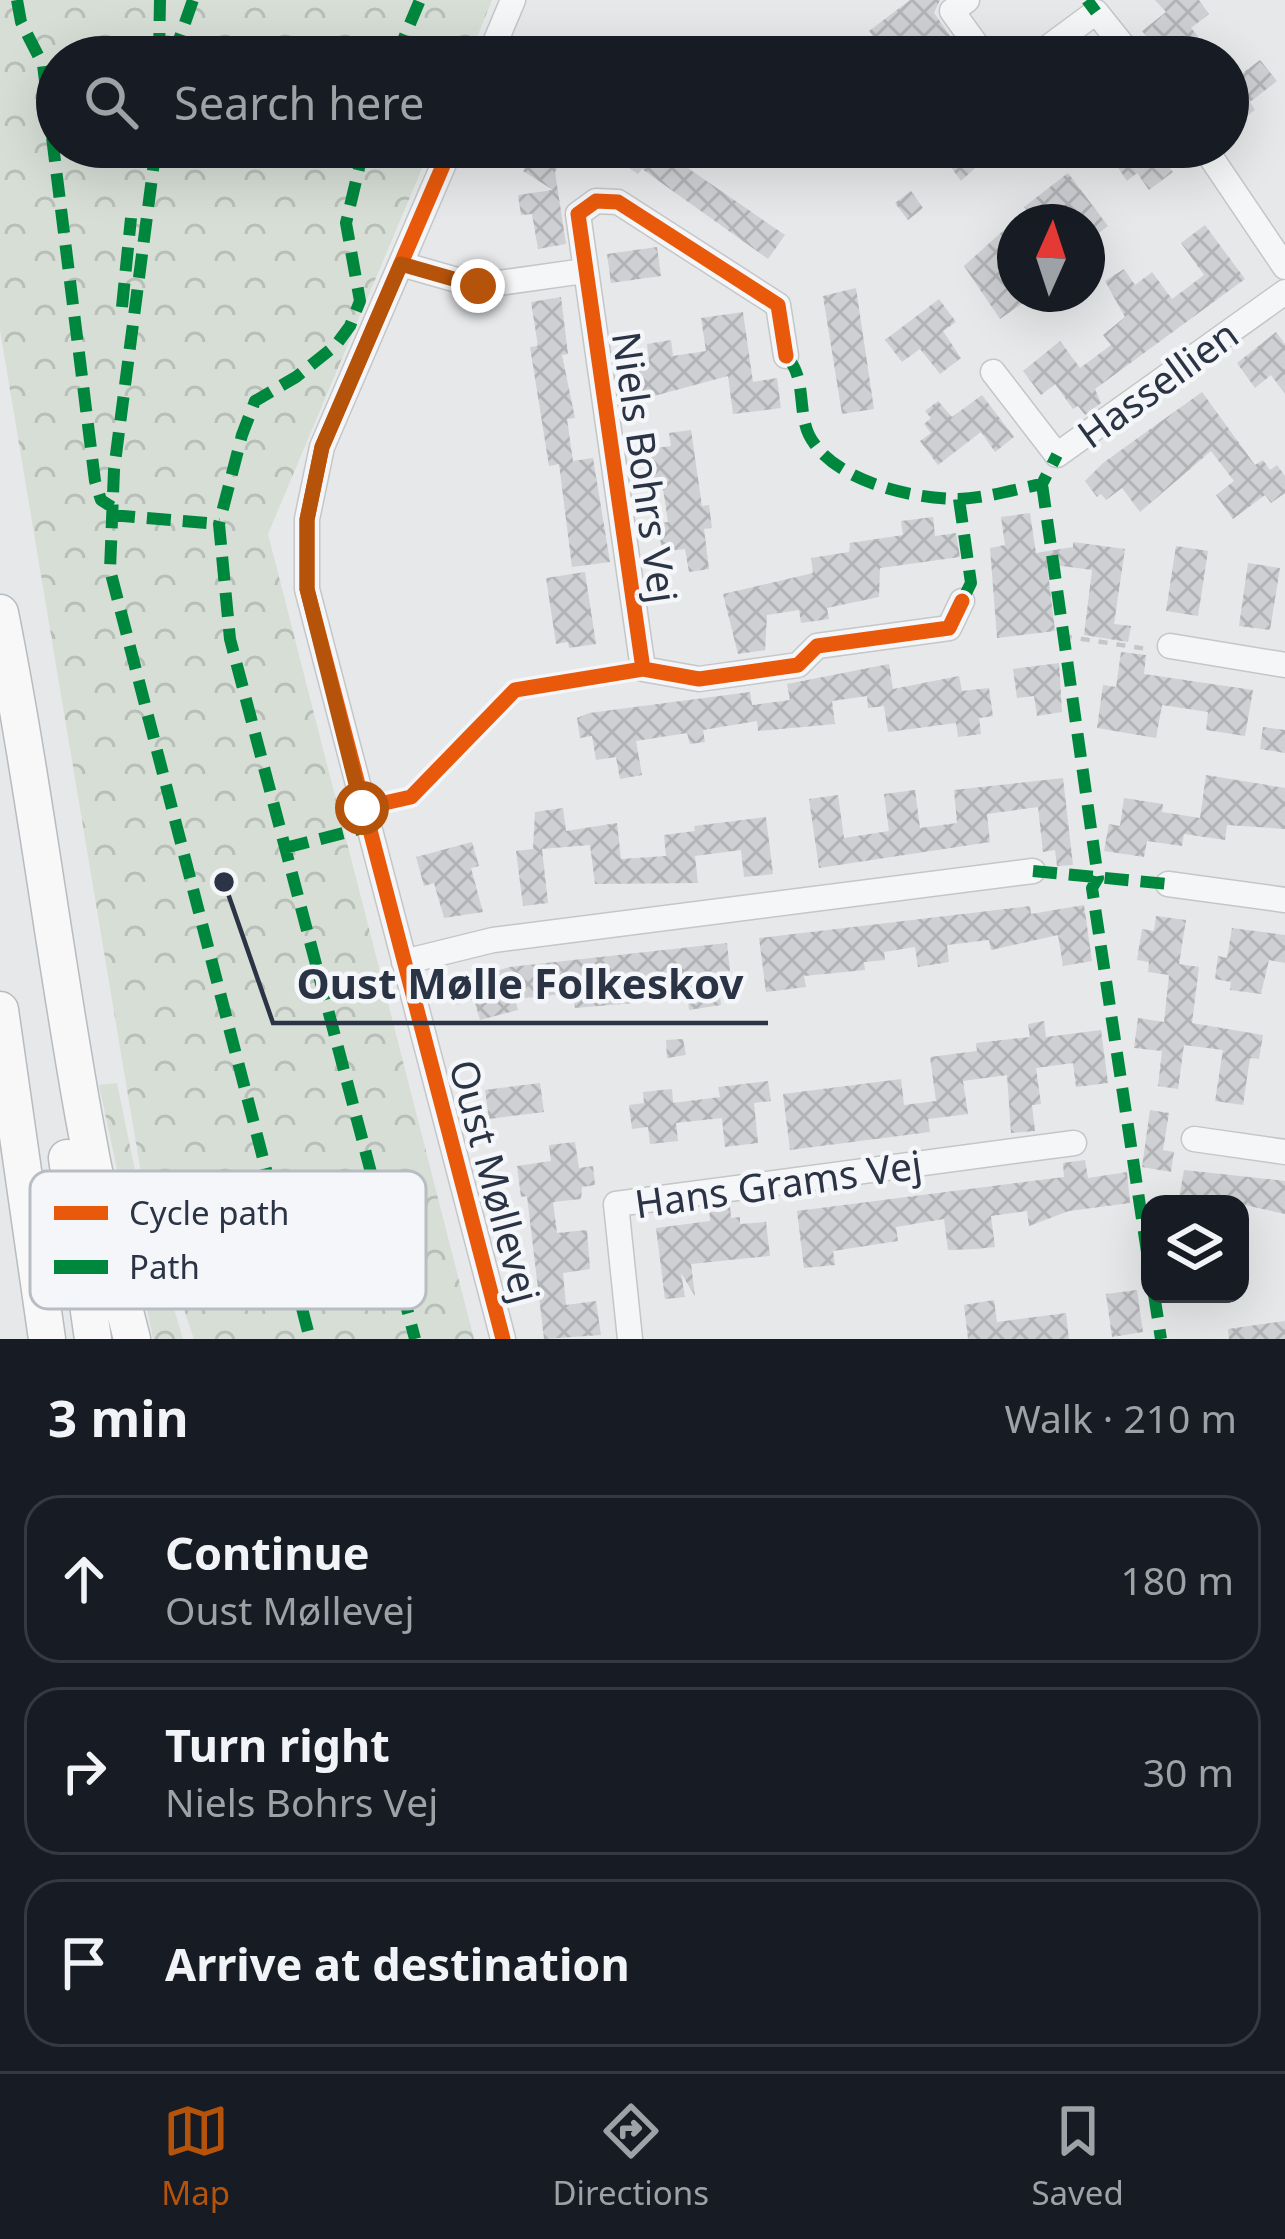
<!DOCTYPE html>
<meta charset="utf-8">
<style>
body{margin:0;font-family:"Noto Sans",sans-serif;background:#242831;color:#f1f3f6}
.controls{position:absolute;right:36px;bottom:36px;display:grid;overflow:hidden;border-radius:24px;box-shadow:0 12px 48px #0002}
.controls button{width:108px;height:108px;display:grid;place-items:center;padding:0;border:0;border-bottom:3px solid #363941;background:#171b24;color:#f1f3f6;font:60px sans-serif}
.compass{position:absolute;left:997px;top:204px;width:108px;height:108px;border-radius:50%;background:#171b24;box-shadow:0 12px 48px #0002;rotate:3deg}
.stop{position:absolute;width:36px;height:36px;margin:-27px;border:9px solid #b45309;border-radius:50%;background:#fff}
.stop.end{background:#b45309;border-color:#fff;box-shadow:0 3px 12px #0008}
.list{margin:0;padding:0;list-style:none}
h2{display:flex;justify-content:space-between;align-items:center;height:156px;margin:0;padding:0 48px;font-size:51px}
h2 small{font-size:39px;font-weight:400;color:#9ea1a6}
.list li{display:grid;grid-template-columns:78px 1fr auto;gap:36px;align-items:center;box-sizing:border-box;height:168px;margin:0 24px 24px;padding:0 24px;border:3px solid #363941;border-radius:36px}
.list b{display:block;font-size:45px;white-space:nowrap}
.list p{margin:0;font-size:39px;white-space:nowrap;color:#9ea1a6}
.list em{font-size:39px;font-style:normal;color:#9ea1a6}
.icon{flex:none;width:66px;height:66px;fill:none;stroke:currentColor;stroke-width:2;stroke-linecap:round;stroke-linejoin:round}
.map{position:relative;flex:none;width:1285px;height:1339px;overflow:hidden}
.search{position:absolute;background:#171b24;box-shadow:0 12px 48px #0002;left:36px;right:36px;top:36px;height:132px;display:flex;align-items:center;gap:30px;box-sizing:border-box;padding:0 42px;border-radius:66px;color:#9ea1a6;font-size:45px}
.sheet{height:732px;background:#171b24}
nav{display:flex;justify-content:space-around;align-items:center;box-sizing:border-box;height:168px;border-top:3px solid #363941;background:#171b24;font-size:33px;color:#9ea1a6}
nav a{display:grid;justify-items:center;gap:6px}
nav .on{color:#b45309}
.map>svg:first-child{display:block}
.forest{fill:url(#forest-crowns)}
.building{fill:url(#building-cross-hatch)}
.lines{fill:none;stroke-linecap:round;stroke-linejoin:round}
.minor-casing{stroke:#c4c6c8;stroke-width:27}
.highway-casing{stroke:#b8bbbf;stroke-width:39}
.path{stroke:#c5c6ca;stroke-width:4.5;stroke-dasharray:9 9;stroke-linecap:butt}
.minor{stroke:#f5f6f7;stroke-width:24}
.highway{stroke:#f8f8f8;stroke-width:36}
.quiet{stroke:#00873e;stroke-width:12;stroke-dasharray:24 12;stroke-linecap:butt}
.cycleway-casing{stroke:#f4f6f9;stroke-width:22}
.cycleway{stroke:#e8590c;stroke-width:15}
.route{stroke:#b45309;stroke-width:15}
.labels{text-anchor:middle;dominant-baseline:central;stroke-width:9;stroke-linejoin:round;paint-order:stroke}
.street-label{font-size:39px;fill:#2b3445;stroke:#f4f6f9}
.key{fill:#f4f6f9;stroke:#b8bcc3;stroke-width:3}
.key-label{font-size:33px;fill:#2b3445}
.leader{fill:none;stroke:#2b3445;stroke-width:4.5}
.callout-dot{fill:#2b3445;stroke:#f4f6f9;stroke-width:4.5}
.callout-label{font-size:42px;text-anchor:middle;font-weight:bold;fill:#2b3445;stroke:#f4f6f9;stroke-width:9;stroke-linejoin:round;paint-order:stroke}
</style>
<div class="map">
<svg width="1285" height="1339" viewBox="0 0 1285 1339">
<defs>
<pattern id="forest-crowns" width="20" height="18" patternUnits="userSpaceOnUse" patternTransform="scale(3)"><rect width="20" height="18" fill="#d6ded6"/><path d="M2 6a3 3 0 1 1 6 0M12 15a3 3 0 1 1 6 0" fill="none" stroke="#b8bfb9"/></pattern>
<pattern id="building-cross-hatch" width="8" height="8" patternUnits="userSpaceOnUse" patternTransform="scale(3)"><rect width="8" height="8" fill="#ced0d3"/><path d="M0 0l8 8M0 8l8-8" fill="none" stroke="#b1b3b6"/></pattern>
</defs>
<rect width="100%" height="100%" fill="#e6e8ea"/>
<path class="forest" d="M0,0H492L469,57H57V147H431L268,534L474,1339H194L145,1197L0,330Z
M117,1083L140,1195L183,1339H153L152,1333L99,1085Z"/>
<path class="building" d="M910,0H940L934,13L965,57H906L895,42L884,51L869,31Z
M1155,0H1199L1209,14L1191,28L1207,47L1194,57H1180L1171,45L1160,54L1142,31L1166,12Z
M1260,60L1277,81L1250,102L1255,110L1228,130V84Z
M538,147L563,159L555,172L566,244L538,249L532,214L521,215L518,195L553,190L523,171Z
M630,147H676L671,153L692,171L785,235L768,259L642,169L638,174L620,162Z
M959,147H998L961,181L944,158Z
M1104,147H1154L1173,172L1149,190L1137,173L1127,181Z
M1068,173L1108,226L1087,242V222H1070L1056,204L1034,220L1024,207Z
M911,191L923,208L908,220L895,203Z
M1015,220V294H1036L1000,319L964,266Z
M1205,225L1245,279L1095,389L1101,403L1085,415L1078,406L1073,409L1055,384L1041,395L1023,371L1060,341L1080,368L1111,345L1103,335L1125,317L1105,281L1124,269L1135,285L1152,272L1172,299L1204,275L1181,243Z
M657,247L661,276L611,283L607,254Z
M856,288L874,409L842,414L823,296Z
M561,297L568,354L562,355L575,418L567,419L573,461L593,458L610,562L572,567L559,464L549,466L530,347L538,346L531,302Z
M939,299L956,322L943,331L961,358L940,374L920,349L902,362L885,340Z
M743,312L753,382L777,378L781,408L733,414L728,376L639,400L633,363L649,361L647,344L671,340L673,356L706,351L701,318Z
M1276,332L1285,344V394L1271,375L1255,388L1237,363Z
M1202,392L1255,465L1263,460L1270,470L1277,465L1285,476V493L1271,503L1265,495L1233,519L1216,495L1234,481L1211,451L1140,512L1122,488L1106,500L1101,494L1097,497L1085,481L1103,463Z
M982,395L1014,437L995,452L981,432L938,465L920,441L931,433L924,424L931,418L925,411L938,401L952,417Z
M691,430L702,506L709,505L712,528L704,529L709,569L689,572L685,549L662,552L658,523L668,522L662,482L647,484L642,450L671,446L669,433Z
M1030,513L1036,553L1073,547V542L1125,549L1114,624L1131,626L1128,642L1084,635L1092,570L1047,564L1055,631L997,638L990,548L1005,545L1001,517Z
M933,517L935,536L956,533L960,557L880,568L879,597L827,608L829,619L801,623L799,610L767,615L765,650L738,654L723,594L813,573L811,558L849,552L850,543L903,535L901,521Z
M1176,546L1208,551L1198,616L1166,611Z
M1248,563L1280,568L1270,630L1239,626Z
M585,572L596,644L569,648L568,642L556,644L546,578Z
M1121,652L1146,655L1144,674L1253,690L1245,736L1206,730L1208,712L1162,705L1156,738L1097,728L1103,685L1116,687Z
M1059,663L1062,712L1037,716L1034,696L1017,698L1013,669Z
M889,664L893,689L959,676L962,691L989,688L993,716L979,718L981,734L958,737L956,723L888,732L884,706L868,708L867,696L832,701L835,724L758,731L757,721L703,730L705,742L690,744L687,733L636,741L642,775L620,779L616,757L596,760L592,736L580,738L577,718L589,713L750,692L752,705L790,700L787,684Z
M1263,727L1285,730V753L1260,749Z
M1206,775L1285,788V829L1227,825L1225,840L1184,834L1182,846L1147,841L1144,857L1104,851L1109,824L1120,826L1124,798L1163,804L1162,812L1200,818Z
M1063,778L1073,865L1057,866L1055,850L1043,852L1038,807L987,814L990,842L819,868L809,799L838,795L844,838L889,831L884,794L915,790L920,828L957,823L954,790Z
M563,808L566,831L617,823L621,859L666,856L664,835L695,831L694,826L766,817L773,874L744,877L741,850L695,856L698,883L595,884L590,845L542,849L548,903L523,906L516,851L533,849L535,812Z
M472,842L479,866L471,868L483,912L444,918L434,883L424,886L416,857Z
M1084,905L1092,961L1063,966L1058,935L991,950L989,940L947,945L949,962L918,967L915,947L884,952L885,960L864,962L865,970L804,976L806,987L766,992L759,938L1030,906L1031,914Z
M1156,916L1186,920L1179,964L1199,967L1192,1023L1263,1035L1259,1059L1250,1058L1243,1105L1215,1101L1223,1050L1184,1045L1178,1089L1158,1086L1162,1051L1134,1048L1138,1018L1164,1022L1169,975L1148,972L1149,962L1137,960L1142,929L1154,931Z
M1232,928L1285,935V963L1269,960L1261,994L1230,990L1231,982L1215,979L1218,956L1227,958Z
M727,943L730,971L717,973L721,1005L689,1010L685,976L643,981L646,1002L575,1008L573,993L515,999L518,1010L480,1020L474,999L455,1005L450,984L510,967Z
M1044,1021L1046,1037L1101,1030L1108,1083L1076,1087L1073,1063L1036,1068L1041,1104L1032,1105L1035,1131L1011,1133L1007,1075L963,1081L968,1114L928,1119L930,1132L790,1150L783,1094L901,1079L904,1105L936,1101L930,1057L977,1051L976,1043L1030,1037L1028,1024Z
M683,1039L686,1055L667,1058L666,1040Z
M768,1081L771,1101L754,1103L758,1143L725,1147L722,1118L676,1123L678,1141L650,1144L648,1127L632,1129L629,1105L644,1103L643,1092L672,1089L673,1103L720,1097L718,1087Z
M540,1083L544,1112L489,1119L485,1090Z
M1150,1110L1169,1113L1163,1150L1174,1152L1171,1172L1142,1167Z
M575,1142L579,1168L593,1166L595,1185L582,1187L581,1199L553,1202L557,1233L587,1230L590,1269L563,1273L566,1305L596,1301L601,1335L544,1339L527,1196L521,1197L517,1166L551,1161L549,1145Z
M1085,1160L1088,1178L1127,1172L1130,1203L1069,1211L1029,1226L1027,1211L991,1216L995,1247L976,1249L948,1250L944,1219L896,1227L898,1241L833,1251L835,1265L804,1268L797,1211L1064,1177L1063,1163Z
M1184,1170L1285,1181V1214L1240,1204H1178Z
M730,1206L731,1218L740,1217V1224L766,1222L770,1256L691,1264L695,1296L681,1273L685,1297L665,1299L656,1228L710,1221L709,1208Z
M1137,1290L1143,1332L1112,1337L1106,1294Z
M994,1300L997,1322L1066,1313L1069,1339H968L964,1305Z
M1285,1321V1339H1229L1228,1329Z"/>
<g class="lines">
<defs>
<path id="minor" d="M967,0L952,11L985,57
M489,57L513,0
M1035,57L1096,12L1132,57
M451,147L322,447L307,519V589L503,1339
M1204,147L1285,267
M401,264L478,286L584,271
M786,356L778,305L618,202L596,201L578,214L643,669L699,679L798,665L817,646L949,628L962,601
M993,372L1057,455L1285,292
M1170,646L1285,665
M1168,884L1285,900
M404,962L493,940L1033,871
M1194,1139L1285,1152
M630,1339L616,1204L1074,1143"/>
<path id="highway" d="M0,613C48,854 69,1100 132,1339
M0,1010L47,1339
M67,1158L93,1339"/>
</defs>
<use href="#minor" class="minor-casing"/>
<use href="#highway" class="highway-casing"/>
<path class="path" d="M1063,636L1147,649"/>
<use href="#minor" class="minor"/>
<use href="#highway" class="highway"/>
<path class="quiet" d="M17,0L21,22L43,65L95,481L101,500L112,507
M1087,0L1096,12
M159,57L160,0
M173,57L193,0
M396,57L420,0
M156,147L114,470L110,570L310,1339
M364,147L346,223L360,301L350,326L336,345L296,377L255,401L242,435L219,524L230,639L415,1339
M122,307L131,218
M786,356C807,377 797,410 809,435C832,481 912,499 959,499C986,498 1016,489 1042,484L1057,455
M1042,484L1098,878L1092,888L1150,1272
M959,499L971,583L962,601
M111,515L219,524
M285,848L367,827
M1033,871L1168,884
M1154,1294L1161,1339"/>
<defs>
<path id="cycleway" d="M451,147L322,447L307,519V589L503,1339
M786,356L778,305L618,202L596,201L578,214L643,669L699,679L798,665L817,646L949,628L962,601
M362,808L411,797L515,690L643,669"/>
</defs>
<use href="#cycleway" class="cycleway-casing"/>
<use href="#cycleway" class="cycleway"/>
</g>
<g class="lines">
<path class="route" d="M362,808L307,589V520L322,447L401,264L478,286"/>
</g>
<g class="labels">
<g class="street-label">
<text transform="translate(1157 383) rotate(-36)">Hassellien</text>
<text transform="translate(646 467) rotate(82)">Niels Bohrs Vej</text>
<text transform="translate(496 1181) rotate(75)">Oust Møllevej</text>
<text transform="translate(778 1183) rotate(-8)">Hans Grams Vej</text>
</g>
</g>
<rect x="30" y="1171" width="396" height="138" rx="18" class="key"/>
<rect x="54" y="1206" width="54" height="14" fill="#e8590c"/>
<rect x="54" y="1260" width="54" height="14" fill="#00873e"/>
<g class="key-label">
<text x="129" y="1225">Cycle path</text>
<text x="129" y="1279">Path</text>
</g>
<path class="leader" d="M224 882L273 1023H768"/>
<circle class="callout-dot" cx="224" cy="882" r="12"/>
<g class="callout-label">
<text x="520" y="999">Oust Mølle Folkeskov</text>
</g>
</svg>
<div class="controls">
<button><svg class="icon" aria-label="layers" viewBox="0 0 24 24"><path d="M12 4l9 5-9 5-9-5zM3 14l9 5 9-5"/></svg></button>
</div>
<svg class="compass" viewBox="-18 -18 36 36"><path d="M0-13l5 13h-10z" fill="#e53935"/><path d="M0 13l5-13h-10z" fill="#9ea1a6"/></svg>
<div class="stop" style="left:362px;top:808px"></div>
<div class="stop end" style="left:478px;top:286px"></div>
<div class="search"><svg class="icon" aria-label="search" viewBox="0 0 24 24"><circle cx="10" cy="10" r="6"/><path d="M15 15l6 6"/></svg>Search here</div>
</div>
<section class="sheet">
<h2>3 min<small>Walk · 210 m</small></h2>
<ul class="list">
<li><svg class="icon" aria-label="ahead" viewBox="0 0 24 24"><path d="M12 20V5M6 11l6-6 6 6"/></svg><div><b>Continue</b><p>Oust Møllevej</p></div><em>180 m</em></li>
<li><svg class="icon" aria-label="right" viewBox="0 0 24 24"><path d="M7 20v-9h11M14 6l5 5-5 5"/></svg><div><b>Turn right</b><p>Niels Bohrs Vej</p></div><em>30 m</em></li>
<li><svg class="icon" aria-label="arrive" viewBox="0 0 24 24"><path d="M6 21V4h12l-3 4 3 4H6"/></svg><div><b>Arrive at destination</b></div></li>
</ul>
</section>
<nav>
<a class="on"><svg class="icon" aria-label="map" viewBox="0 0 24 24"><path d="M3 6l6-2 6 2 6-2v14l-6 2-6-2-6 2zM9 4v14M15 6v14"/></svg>Map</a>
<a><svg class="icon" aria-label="directions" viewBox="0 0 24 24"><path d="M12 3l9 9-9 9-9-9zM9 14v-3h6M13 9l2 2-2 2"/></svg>Directions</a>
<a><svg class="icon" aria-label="saved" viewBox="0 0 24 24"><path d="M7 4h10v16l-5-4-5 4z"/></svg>Saved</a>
</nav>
